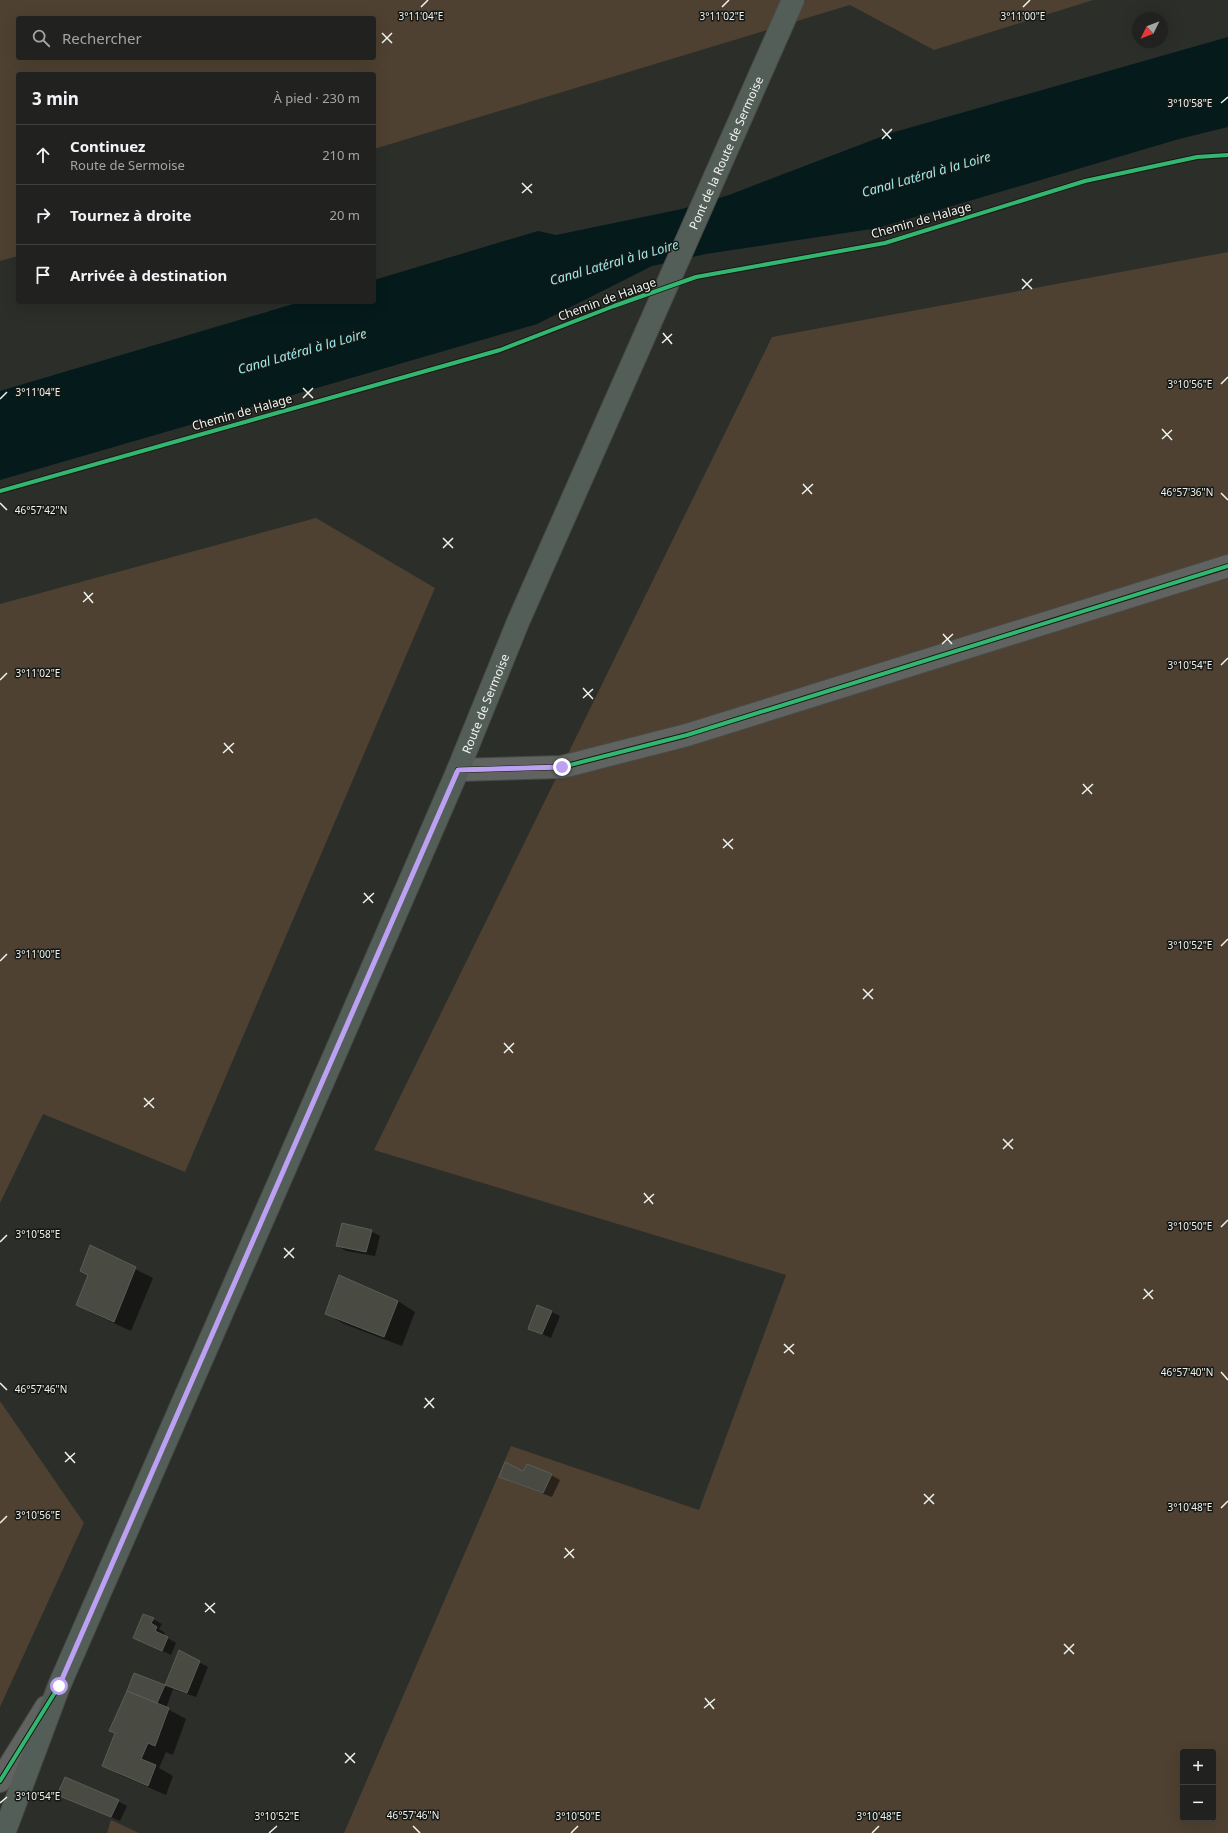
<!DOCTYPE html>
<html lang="fr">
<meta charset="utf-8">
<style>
body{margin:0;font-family:"Noto Sans",sans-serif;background:#292a29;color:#f1f3f6}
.controls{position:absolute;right:12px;bottom:12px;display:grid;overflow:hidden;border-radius:4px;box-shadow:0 4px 16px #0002}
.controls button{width:36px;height:36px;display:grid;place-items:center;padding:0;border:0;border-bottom:1px solid #3e3f3e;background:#212220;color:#f1f3f6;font:20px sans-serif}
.compass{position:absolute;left:1132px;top:12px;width:36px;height:36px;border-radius:50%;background:#212220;box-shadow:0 4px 16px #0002;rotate:227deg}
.stop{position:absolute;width:12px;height:12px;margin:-9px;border:3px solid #bca0f2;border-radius:50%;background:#fff}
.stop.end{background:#bca0f2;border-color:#fff;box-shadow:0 1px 4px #0008}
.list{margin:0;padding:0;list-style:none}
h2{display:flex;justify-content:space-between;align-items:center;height:52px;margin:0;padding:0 16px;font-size:17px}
h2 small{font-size:13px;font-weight:400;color:#a2a4a5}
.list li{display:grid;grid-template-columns:26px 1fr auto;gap:12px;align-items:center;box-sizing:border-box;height:60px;padding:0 16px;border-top:1px solid #3e3f3e}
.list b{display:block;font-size:15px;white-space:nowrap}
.list p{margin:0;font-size:13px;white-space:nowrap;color:#a2a4a5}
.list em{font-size:13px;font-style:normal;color:#a2a4a5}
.icon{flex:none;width:22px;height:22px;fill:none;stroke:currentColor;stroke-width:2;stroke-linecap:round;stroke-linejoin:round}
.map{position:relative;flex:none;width:1228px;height:1833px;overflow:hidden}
.search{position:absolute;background:#212220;box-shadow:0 4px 16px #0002;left:16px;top:16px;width:360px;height:44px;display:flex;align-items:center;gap:10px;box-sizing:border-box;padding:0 14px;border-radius:4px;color:#a2a4a5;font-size:15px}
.panel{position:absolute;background:#212220;box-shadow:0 4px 16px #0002;left:16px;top:72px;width:360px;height:232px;border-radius:4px}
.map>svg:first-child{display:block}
.green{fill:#4e4131;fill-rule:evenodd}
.water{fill:#041a1b}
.shadow{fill:#0007}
.building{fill:#494a42;stroke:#5b5c58}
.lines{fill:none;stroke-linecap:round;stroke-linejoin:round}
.minor-casing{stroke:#494b47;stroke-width:24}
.major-casing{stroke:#494b47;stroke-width:24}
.minor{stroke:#616360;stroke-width:22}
.major{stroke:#545e59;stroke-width:22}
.cycleway-casing{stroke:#151814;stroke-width:6}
.cycleway{stroke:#33b770;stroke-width:4}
.route{stroke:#bca0f2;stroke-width:5}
.ticks{fill:none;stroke:#f0f4ef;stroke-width:1.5}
.labels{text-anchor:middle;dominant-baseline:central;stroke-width:3;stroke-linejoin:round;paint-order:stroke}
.street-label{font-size:12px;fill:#f0f4ef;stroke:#151814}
.water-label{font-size:13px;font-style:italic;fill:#9de9ea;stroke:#151814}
.ticks-label{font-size:10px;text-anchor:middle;fill:#f0f4ef;stroke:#151814;stroke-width:3;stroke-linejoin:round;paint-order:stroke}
</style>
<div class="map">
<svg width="1228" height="1833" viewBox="0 0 1228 1833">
<rect width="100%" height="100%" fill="#2c2e2a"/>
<path class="green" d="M0,0H1093L934,50L850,5L374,149V74H18V256L0,261ZM18,18H374V58H18Z
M1228,252V1833H344L511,1446L699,1510L786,1275L374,1150L772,337ZM1183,1752H1213V1818H1183Z
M316,518L435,588L185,1172L43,1114L0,1203V604Z
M0,1401L84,1523L0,1707Z
M111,1820L139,1833H107Z"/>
<path class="water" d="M1228,37V127L1179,139L878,228L706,254L652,266L537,324L0,480V391L300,302H374V280L538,231L556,235L682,209L729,195L891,133Z"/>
<path class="shadow" d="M371,1231L380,1236L375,1256L346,1251L338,1246Z
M91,1247L153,1278L131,1331L94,1314L77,1304L89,1275Z
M398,1301L415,1312L402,1346L344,1324L327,1314Z
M552,1312L560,1316L551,1338L529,1328Z
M523,1473L551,1475L560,1480L552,1497L509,1481L501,1476Z
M153,1619L162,1624L159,1629L165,1633L164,1636L176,1643L171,1655L135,1638Z
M179,1652L208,1667L196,1697L173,1689L166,1708L186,1719L173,1755L166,1752L159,1768L173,1776L166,1795L120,1775L103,1765L116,1734L111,1731L135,1674L165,1687Z
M58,1794L118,1801L127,1806L120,1821Z"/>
<path class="building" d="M342,1223L372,1230L366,1252L336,1246Z
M90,1245L136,1267L114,1322L76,1305L88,1275L80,1271Z
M339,1275L398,1301L384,1337L325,1314Z
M537,1305L552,1311L542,1334L528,1329Z
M505,1462L523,1471L527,1464L552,1474L543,1493L499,1477Z
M143,1614L154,1618L151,1623L157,1627L155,1631L168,1637L162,1651L133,1638Z
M179,1650L200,1661L187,1693L165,1685Z
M134,1673L165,1685L157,1703L127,1691Z
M127,1691L169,1708L155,1746L148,1743L141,1759L156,1765L148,1786L102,1766L115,1733L109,1731Z
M65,1777L119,1800L111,1817L57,1795Z"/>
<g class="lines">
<defs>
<path id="minor" d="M458,770L562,767L687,735L1228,566
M0,1781L46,1707"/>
<g id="major">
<path id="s1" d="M4,1833L59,1686L338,1047L458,770L518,622L793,0"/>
</g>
</defs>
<use href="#minor" class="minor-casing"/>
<use href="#major" class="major-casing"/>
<use href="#minor" class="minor"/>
<use href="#major" class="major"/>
<defs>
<path id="cycleway" d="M0,491L500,350L614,306L696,277L885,243L1085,181L1197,157L1228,155
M458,770L562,767L687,735L1228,566
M0,1781L59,1686"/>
</defs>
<use href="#cycleway" class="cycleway-casing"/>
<use href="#cycleway" class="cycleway"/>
</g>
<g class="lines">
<path class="route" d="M59,1686L458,770L562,767"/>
</g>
<path class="ticks" d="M421,7L428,0M722,7L729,0M1023,7L1030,0M382,33L392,43M382,43L392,33M1221,103L1228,97M882,129L891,139M882,139L892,129M522,183L532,193M522,193L532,184M1022,279L1032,289M1022,289L1032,279M663,333L672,344M662,343L672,334M1221,384L1228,377M303,388L313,398M303,398L313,388M0,399L7,392M1162,429L1172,440M1162,439L1172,430M803,484L812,494M1221,493L1228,500M802,494L813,484M0,503L7,510M443,538L453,548M443,548L453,538M84,592L93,603M83,602L93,593M943,634L952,644M942,644L953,634M1221,665L1228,658M0,680L7,673M583,688L593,699M583,698L593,689M224,743L233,753M223,753L234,743M1083,784L1092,794M1082,794L1093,784M723,839L733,849M723,848L733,839M364,893L373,903M363,903L374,893M1221,946L1228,939M0,961L7,954M863,989L873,999M863,999L873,989M504,1043L513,1053M504,1053L514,1043M144,1098L154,1108M144,1107L154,1098M1003,1139L1013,1149M1003,1149L1013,1139M644,1193L653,1204M644,1203L654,1194M1221,1227L1228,1220M0,1242L7,1235M284,1248L294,1258M284,1258L294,1248M1144,1289L1153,1299M1143,1299L1153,1290M784,1344L794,1354M784,1353L794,1344M1221,1372L1228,1380M0,1383L7,1390M425,1398L434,1408M424,1408L434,1398M65,1452L75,1463M65,1462L75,1453M924,1494L934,1504M924,1504L934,1494M1221,1508L1228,1501M0,1523L7,1516M565,1548L574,1558M564,1558L574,1549M205,1603L215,1613M205,1612L215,1603M1064,1644L1074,1654M1064,1654L1074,1644M705,1698L714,1709M704,1708L715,1699M345,1753L355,1763M345,1763L355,1753M0,1803L7,1797M413,1826L420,1833M269,1833L277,1826M571,1833L578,1826M872,1833L879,1826"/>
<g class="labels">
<g class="street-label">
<text stroke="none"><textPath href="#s1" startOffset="1829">Pont de la Route de Sermoise</textPath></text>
<text transform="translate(921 220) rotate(-16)">Chemin de Halage</text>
<text transform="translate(607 299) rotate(-20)">Chemin de Halage</text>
<text transform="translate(242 412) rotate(-16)">Chemin de Halage</text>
<text stroke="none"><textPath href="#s1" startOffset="1228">Route de Sermoise</textPath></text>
</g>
<g class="water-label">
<text transform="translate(926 174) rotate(-16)">Canal Latéral à la Loire</text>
<text transform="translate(614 262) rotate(-16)">Canal Latéral à la Loire</text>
<text transform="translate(302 351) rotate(-16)">Canal Latéral à la Loire</text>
</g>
</g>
<g class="ticks-label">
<text x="421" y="20">3°11'04"E</text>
<text x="722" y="20">3°11'02"E</text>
<text x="1023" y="20">3°11'00"E</text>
<text x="1190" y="107">3°10'58"E</text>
<text x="1190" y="388">3°10'56"E</text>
<text x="38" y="396">3°11'04"E</text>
<text x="1187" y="496">46°57'36"N</text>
<text x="41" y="514">46°57'42"N</text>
<text x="1190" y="669">3°10'54"E</text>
<text x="38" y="677">3°11'02"E</text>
<text x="1190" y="949">3°10'52"E</text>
<text x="38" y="958">3°11'00"E</text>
<text x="1190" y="1230">3°10'50"E</text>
<text x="38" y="1238">3°10'58"E</text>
<text x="1187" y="1376">46°57'40"N</text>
<text x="41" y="1393">46°57'46"N</text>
<text x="1190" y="1511">3°10'48"E</text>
<text x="38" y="1519">3°10'56"E</text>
<text x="38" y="1800">3°10'54"E</text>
<text x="413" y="1819">46°57'46"N</text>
<text x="277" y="1820">3°10'52"E</text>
<text x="578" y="1820">3°10'50"E</text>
<text x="879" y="1820">3°10'48"E</text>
</g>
</svg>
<div class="controls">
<button>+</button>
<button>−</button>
</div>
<svg class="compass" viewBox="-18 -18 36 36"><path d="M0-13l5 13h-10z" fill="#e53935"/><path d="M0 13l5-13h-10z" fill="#a2a4a5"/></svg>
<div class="stop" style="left:59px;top:1686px"></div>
<div class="stop end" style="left:562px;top:767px"></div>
<div class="search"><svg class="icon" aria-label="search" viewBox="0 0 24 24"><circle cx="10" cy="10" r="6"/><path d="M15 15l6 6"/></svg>Rechercher</div>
<section class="panel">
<h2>3 min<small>À pied · 230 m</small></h2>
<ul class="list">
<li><svg class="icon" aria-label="ahead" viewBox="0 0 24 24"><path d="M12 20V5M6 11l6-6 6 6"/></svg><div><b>Continuez</b><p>Route de Sermoise</p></div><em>210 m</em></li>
<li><svg class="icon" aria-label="right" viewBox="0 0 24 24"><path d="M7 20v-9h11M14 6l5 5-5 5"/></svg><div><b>Tournez à droite</b></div><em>20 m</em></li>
<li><svg class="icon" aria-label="arrive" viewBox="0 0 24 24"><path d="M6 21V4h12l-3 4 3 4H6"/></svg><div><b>Arrivée à destination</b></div></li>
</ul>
</section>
</div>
